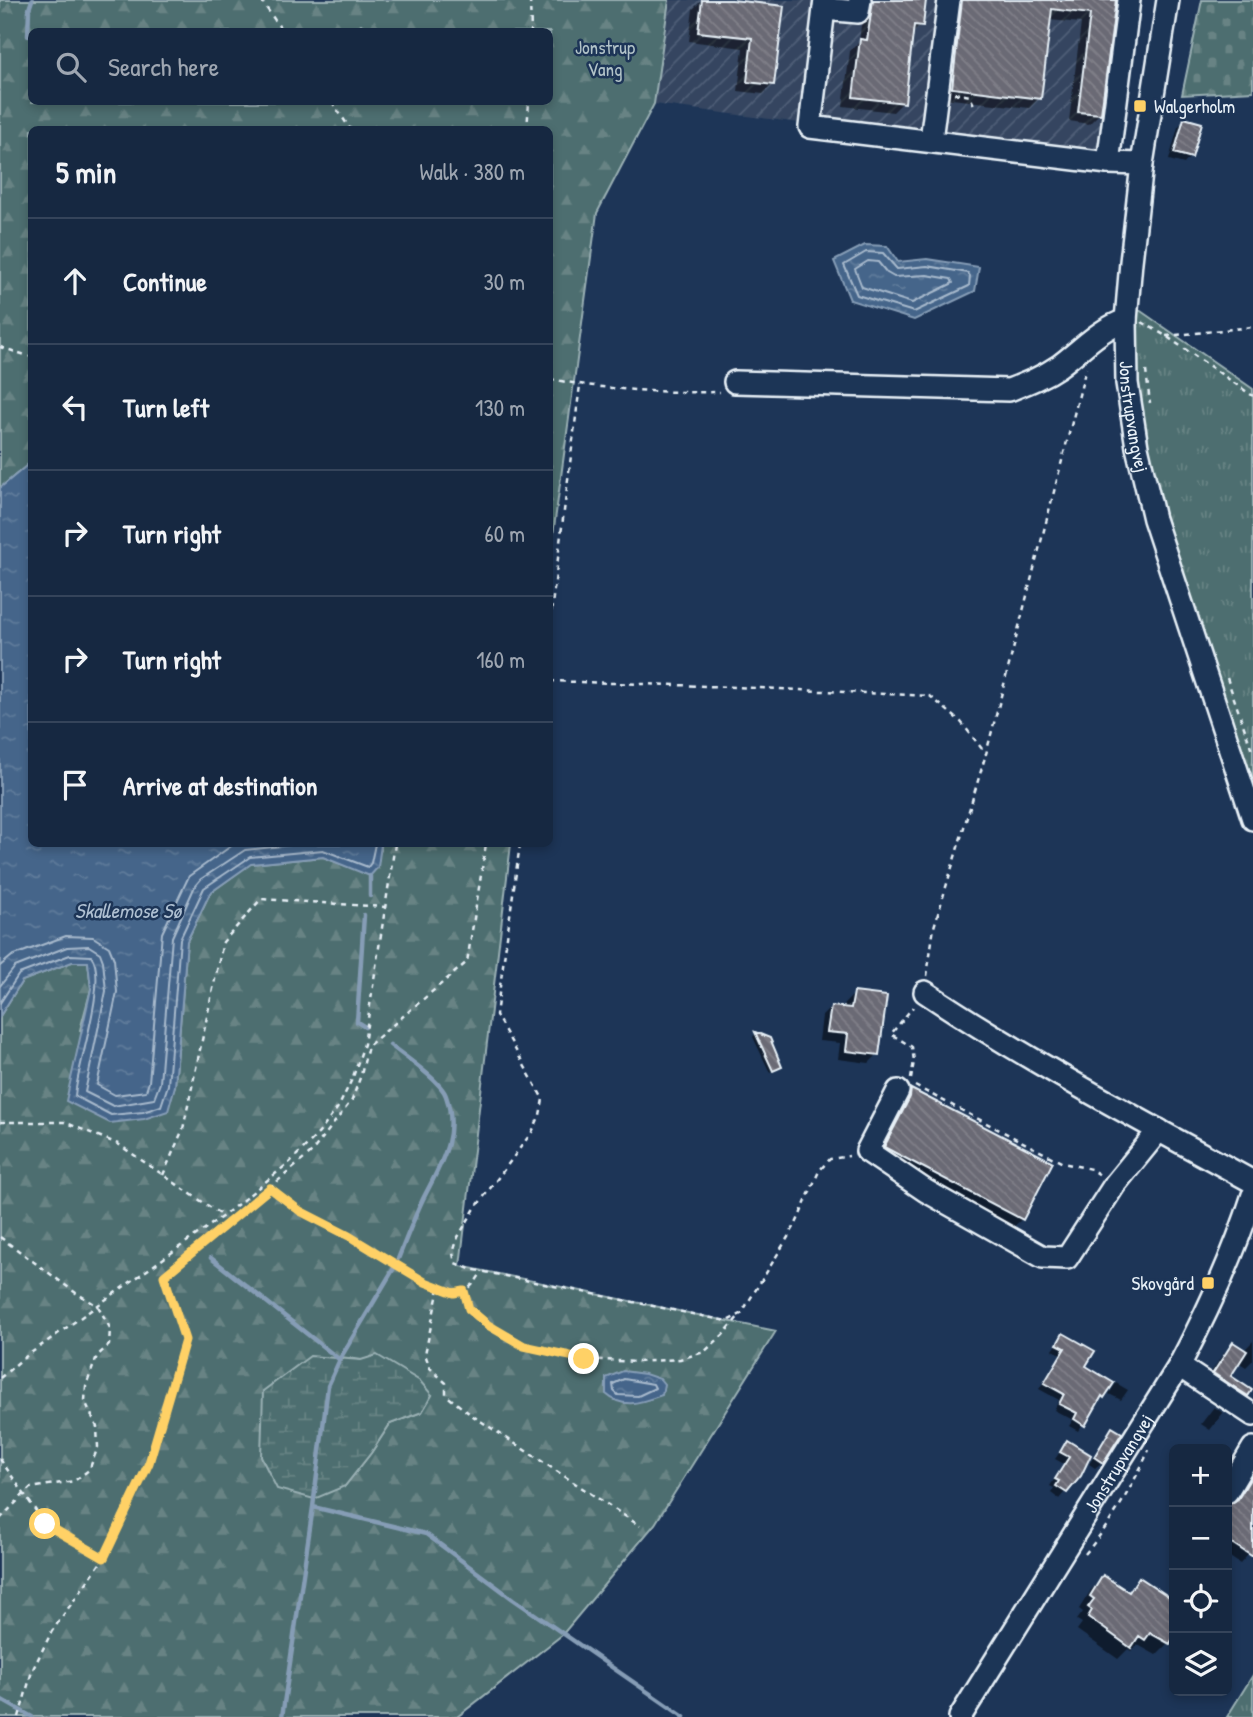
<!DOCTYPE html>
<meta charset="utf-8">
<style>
body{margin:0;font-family:"Patrick Hand",sans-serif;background:#1f3048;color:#f1f3f6}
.controls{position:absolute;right:21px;bottom:21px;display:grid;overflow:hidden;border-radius:10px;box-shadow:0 4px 10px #0003}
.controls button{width:63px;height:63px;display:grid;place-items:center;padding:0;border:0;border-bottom:2px solid #35445a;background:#162841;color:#f1f3f6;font:35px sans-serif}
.stop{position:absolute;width:21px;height:21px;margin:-16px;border:5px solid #ffd166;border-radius:50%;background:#fff}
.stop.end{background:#ffd166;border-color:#fff;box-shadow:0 2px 7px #0008}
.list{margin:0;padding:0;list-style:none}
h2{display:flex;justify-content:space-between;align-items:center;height:91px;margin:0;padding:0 28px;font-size:30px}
h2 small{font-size:23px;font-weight:400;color:#9ea6b1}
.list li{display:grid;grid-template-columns:46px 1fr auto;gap:21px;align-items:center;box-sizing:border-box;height:126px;padding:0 28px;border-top:2px solid #35445a}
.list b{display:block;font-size:26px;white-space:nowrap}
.list em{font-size:23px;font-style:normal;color:#9ea6b1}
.icon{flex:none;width:38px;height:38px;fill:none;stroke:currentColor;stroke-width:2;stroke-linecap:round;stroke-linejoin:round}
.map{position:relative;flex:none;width:1253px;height:1717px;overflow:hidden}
.search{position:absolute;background:#162841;box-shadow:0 4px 10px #0003;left:28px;top:28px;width:525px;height:77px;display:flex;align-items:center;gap:18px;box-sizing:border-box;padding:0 24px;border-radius:10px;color:#9ea6b1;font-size:26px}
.panel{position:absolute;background:#162841;box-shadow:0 4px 10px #0003;left:28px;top:126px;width:525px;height:721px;border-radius:10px}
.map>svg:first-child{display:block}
.industrial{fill:url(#industrial-furrows)}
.grass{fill:url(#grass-tufts);stroke:#9ab0b4;stroke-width:2}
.forest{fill:url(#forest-firs);stroke:#9ab0b4;stroke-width:2;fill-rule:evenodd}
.wetland{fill:url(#wetland-marsh);stroke:#9ab0b4;stroke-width:2}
.cemetery{fill:url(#cemetery-stones);stroke:#9ab0b4;stroke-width:2}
.water{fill:url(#water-ripples);stroke:#869db6;stroke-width:2}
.shadow{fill:#0007}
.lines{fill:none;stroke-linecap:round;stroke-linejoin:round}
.shore{stroke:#a7b9cc;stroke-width:2}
.stream{stroke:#869db6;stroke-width:4.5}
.building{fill:url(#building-back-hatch);stroke:#e8f1f8;stroke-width:2}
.minor-casing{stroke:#e8f1f8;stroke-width:26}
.path{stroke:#e8f1f8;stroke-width:2.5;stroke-dasharray:5 5;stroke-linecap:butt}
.minor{stroke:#1d3557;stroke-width:21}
.route{stroke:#ffd166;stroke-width:9}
.poi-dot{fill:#ffd166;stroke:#1d3557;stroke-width:2.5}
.labels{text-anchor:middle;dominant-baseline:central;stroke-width:5;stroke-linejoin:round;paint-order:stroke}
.park-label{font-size:19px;fill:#b2c3c8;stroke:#1d3557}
.poi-label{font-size:19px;fill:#e8f1f8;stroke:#1d3557;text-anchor:start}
.street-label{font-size:19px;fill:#e8f1f8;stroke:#1d3557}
.water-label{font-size:21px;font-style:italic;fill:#afc0d2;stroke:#1d3557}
</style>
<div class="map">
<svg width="1253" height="1717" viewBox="0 0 1253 1717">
<defs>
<pattern id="industrial-furrows" width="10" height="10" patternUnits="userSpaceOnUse" patternTransform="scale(1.75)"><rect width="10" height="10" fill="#344560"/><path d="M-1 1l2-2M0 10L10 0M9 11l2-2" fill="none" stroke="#516078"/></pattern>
<pattern id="grass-tufts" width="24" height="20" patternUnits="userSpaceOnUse" patternTransform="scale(1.75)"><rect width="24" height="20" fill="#4d6e6f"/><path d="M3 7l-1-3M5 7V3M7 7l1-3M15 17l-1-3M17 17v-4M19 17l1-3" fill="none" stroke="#678384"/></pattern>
<pattern id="forest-firs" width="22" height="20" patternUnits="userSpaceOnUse" patternTransform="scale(1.75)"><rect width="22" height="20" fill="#4d6e6f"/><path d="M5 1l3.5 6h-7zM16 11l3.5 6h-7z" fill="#678384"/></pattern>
<pattern id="wetland-marsh" width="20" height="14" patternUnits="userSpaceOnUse" patternTransform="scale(1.75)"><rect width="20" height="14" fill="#4d6e6f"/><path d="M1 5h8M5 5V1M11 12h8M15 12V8" fill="none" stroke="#678384"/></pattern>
<pattern id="cemetery-stones" width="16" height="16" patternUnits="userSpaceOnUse" patternTransform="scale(1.75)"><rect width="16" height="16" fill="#4d6e6f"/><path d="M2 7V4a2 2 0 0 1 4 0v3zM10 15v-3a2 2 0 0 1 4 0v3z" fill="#678384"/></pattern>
<pattern id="water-ripples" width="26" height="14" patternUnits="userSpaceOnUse" patternTransform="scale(1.75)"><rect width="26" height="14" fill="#45658a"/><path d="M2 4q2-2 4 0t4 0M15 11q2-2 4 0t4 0" fill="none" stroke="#607c9b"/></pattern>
<pattern id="building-back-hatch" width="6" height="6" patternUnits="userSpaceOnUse" patternTransform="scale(1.75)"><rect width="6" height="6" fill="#6b6a74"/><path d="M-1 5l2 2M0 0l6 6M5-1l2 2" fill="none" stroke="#808089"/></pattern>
</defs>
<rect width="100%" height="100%" fill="#1d3557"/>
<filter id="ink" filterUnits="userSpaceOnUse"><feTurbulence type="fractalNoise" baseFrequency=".0143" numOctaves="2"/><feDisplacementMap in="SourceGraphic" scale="14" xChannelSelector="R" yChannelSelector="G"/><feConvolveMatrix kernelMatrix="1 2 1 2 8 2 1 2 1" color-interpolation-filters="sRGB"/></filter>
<g filter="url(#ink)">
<path class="industrial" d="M669,0H1139L1108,163L654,104Z"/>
<path class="grass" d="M1135,307L1253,389V780L1213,666L1140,436L1134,339Z
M1253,1675V1717H1227Z"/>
<path class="forest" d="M0,0H669L654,104L597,213L550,557V130H32L31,462L0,488ZM361,24L372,32H550V102H341L338,104L336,102H32V32H352Z
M381,844H511L460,1266L776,1331L655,1524L562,1635L457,1717H0V1016L22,981L72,962H88L91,989L80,1030L175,1086L187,941L210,893L250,864L323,857L370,875L381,850ZM341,1357L361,1360L432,1395L422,1412L390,1424L371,1453L345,1486Z"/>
<path class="wetland" d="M377,1355L420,1381L432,1395L422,1412L390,1424L371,1453L345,1486L314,1499L277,1489L261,1457L263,1391L310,1356L361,1360Z"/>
<path class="cemetery" d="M1202,0H1253V91L1182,95Z"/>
<path class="water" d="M865,245L887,246L898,262L927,259L979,267L975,291L914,320L850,300L834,261Z
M31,462L32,844H381L378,867L370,876L323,857L251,864L210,893L187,941L175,1086L168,1111L144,1119L110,1123L66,1101L91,989L88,962H72L22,981L0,1016V488Z
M623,1371L645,1374L660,1379L664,1384L662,1395C642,1402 624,1410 606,1394V1378Z"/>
<path class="shadow" d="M702,0L782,8L773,84L763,94L738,91L743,48L689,41L693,9Z
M864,0H924L921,25L911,35L903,102L893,112L843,106L850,51L859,42Z
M955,0H1114L1099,114L1089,124L1069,121L1081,23L1049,20L1039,98L1029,108L943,98Z
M1184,120L1190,157L1184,164L1169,160L1178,127Z
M854,994L878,1054L869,1063L838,1059L840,1043L819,1041L822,1016L831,1007L844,1009L845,1003Z
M755,1034L769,1040L780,1067L777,1069L770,1073L753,1037Z
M911,1091L1022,1219L1008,1232L872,1161L898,1105Z
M1063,1336L1103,1396L1078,1431L1069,1426L1073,1420L1054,1410L1059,1400L1039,1389L1061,1354L1053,1350Z
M1253,1341V1360L1246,1367L1238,1362L1228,1377L1247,1395L1237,1405L1204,1383L1223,1354L1233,1344L1243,1351Z
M1116,1383L1128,1390L1121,1400L1109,1394Z
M1214,1407L1223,1413L1210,1430L1201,1424Z
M1112,1429L1102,1462L1095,1468L1089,1464Z
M1067,1442L1079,1475L1059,1499L1051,1493L1054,1488L1050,1486L1064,1464L1055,1459Z
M1253,1470V1549L1240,1564L1227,1555V1506L1232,1505Z
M1104,1577L1126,1593L1140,1579L1170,1599L1174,1591V1631L1168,1643L1156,1655L1138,1645L1131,1651L1128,1649L1118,1659L1077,1630L1082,1623L1077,1620L1083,1612L1079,1609L1091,1590Z"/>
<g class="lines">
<path class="shore" d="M866,252L883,253L897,269L927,266L968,273L970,276L969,286L914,312L857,295L844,265Z
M868,261L878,262L887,273L894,277L927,275L951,279L953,283L912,303L862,287L855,269Z
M0,966L12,956L66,936L93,937L109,947L114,959L117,992L97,1085L115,1095L146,1091L149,1082L162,933L189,876L234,844
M0,986L15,967L67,947L89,946L100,953L103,961L106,991L85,1092L113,1106L154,1099L160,1083L172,937L195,886L201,879L245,850L300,844
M0,1003L19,974L70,955L91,956C109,978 77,1066 75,1096L111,1115L143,1112L161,1106L168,1085L180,939L204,888L250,857L323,850L368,867L371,863L375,844
M624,1379L653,1384L655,1388L638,1396L618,1395L614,1391L613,1384Z"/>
<path class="stream" d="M28,36L29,9L32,0
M370,896V876
M364,915L357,1022L365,1027
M390,1045C404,1056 441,1081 446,1096C460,1136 440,1165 423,1199C414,1218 406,1239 398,1259
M211,1258L340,1360
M394,1268L341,1357L328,1386L313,1507L426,1534L513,1599L684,1717
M0,1699L32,1717
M282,1717L313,1507"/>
</g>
<path class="building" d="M702,0H732L784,6L774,85L747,82L752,38L698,32Z
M873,0H926L923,26L914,25L905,103L853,97L860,39L867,40Z
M962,0H1116L1101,114L1078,112L1090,14L1052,9L1041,99L952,88Z
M1184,118L1202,123L1192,158L1174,153Z
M854,992L887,996L879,1055L846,1051L848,1034L827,1032L831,1006L851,1008Z
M755,1032L770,1038L782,1067L773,1071Z
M911,1089L1053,1162L1023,1220L884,1147L910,1097Z
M1063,1333L1095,1351L1086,1366L1114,1383L1104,1398L1102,1396L1085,1426L1074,1419L1077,1413L1059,1404L1064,1394L1044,1383L1065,1348L1057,1344Z
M1233,1342L1247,1351L1231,1376L1252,1390L1248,1396L1213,1373Z
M1112,1427L1122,1433L1103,1463L1094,1457Z
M1067,1440L1091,1455L1081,1476L1067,1493L1056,1486L1059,1481L1055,1479L1069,1457L1060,1452Z
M1253,1474V1557L1227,1540V1505L1238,1499Z
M1103,1575L1129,1592L1139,1577L1174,1600V1636L1170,1644L1150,1633L1145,1640L1139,1636L1131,1648L1088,1617L1092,1610L1088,1607L1094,1599L1090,1596Z"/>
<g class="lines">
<defs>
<g id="minor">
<path d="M825,0L810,127L1108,163L1142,164"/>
<path id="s1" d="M1168,0L1142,164L1131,262L1126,320L1127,383L1137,447L1154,519L1253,819"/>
<path d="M824,9L858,12L860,0"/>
<path d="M931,140L949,0"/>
<path d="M1108,163L1129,0"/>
<path d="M735,382L1009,390C1027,383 1043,377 1059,366C1081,350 1099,329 1126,320"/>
<path d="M925,992C1030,1062 1142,1121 1253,1182"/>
<path d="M898,1091L867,1151L926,1191L1043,1257L1067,1258L1115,1184L1159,1130"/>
<path d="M1179,1366L1253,1415"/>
<path d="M1227,1492L1253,1448"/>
<path id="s2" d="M960,1717L1179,1366C1208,1311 1234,1255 1253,1195"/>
</g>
</defs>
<use href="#minor" class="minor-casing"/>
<path class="path" d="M261,0L283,32
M530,0L531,32
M954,93L970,96L974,105
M332,102L351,130
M527,130L529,102
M1142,322L1166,336L1253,396
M1166,336L1253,327
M0,347L32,357
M1146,371L1150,403
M550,379C606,390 663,393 720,392
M550,621L580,385
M1227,678L1253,753
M550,681L736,687L930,696L961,722L986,754L1086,368
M520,844L496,1015L543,1099L540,1115L532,1132L474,1210L458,1237L453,1253L455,1263L470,1269L727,1321L741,1314L796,1224L819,1171L830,1159L849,1156
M927,976L934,927L986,754
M911,1079L914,1061L912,1047L891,1034L913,1007
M915,1086L1063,1163L1091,1169L1100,1175
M0,1122H64L118,1144L223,1216
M163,1175L183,1129L223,942L261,899L385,907
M270,1188C280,1196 290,1205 300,1211C316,1221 333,1226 349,1235C376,1250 424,1290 454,1293C467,1294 477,1281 482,1271
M0,1237L76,1293L98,1306L110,1328L109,1345L97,1356L86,1386L85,1401L97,1427L98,1447L89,1470L74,1481L30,1488L0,1519
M439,1288L425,1354L430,1368L446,1383V1395L470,1414L640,1526
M464,1291L469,1309L488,1325L524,1345L584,1359L637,1362L680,1359L704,1352L723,1335L739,1316
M0,1378L21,1360L223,1216L290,1162L319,1133L339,1106L353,1077L364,1044L395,844
M0,1459L45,1524L104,1558
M1085,1554C1112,1522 1131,1489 1149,1450
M19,1717L32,1671L52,1631L104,1558L149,1463L185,1340L164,1276L310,1154L352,1100L361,1075L368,1046L467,962L486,844"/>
<use href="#minor" class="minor"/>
</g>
</g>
<g class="lines" filter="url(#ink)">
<path class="route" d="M45,1524L104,1558L149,1463L185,1340L164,1276L270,1188L300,1211L349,1236L425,1282L454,1293L464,1291L469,1309L488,1325L524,1346L584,1359"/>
</g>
<g class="poi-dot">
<rect x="1133" y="99" width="14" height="14" rx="3.5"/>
<rect x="1201" y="1276" width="14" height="14" rx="3.5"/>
</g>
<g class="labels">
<g class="park-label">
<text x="605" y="47">Jonstrup<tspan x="605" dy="22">Vang</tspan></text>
</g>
<g class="poi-label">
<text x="1154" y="106">Walgerholm</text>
<text x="1194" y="1283" text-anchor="end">Skovgård</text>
</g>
<g class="street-label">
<text stroke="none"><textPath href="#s1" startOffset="420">Jonstrupvangvej</textPath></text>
<text stroke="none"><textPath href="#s2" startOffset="299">Jonstrupvangvej</textPath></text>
</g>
<g class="water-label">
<text x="128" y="910">Skallemose Sø</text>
</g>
</g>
</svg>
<div class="controls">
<button>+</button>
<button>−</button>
<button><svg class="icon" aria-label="locate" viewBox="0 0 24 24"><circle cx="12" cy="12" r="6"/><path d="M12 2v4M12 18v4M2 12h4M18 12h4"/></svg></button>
<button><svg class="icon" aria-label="layers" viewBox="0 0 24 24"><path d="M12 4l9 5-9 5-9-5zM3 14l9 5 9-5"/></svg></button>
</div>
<div class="stop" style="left:45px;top:1524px"></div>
<div class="stop end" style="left:584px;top:1359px"></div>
<div class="search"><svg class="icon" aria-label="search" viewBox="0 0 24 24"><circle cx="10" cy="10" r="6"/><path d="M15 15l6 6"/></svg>Search here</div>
<section class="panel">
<h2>5 min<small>Walk · 380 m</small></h2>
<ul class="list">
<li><svg class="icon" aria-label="ahead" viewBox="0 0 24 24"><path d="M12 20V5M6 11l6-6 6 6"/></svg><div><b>Continue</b></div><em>30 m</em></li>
<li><svg class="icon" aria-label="left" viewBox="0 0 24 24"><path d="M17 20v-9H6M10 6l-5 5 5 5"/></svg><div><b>Turn left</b></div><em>130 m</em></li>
<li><svg class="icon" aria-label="right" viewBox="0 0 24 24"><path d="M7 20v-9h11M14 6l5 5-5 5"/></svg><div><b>Turn right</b></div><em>60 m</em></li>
<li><svg class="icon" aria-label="right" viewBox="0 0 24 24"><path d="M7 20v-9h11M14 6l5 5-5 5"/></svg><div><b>Turn right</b></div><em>160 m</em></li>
<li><svg class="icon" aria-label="arrive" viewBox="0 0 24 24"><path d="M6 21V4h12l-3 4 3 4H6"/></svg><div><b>Arrive at destination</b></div></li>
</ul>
</section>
</div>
